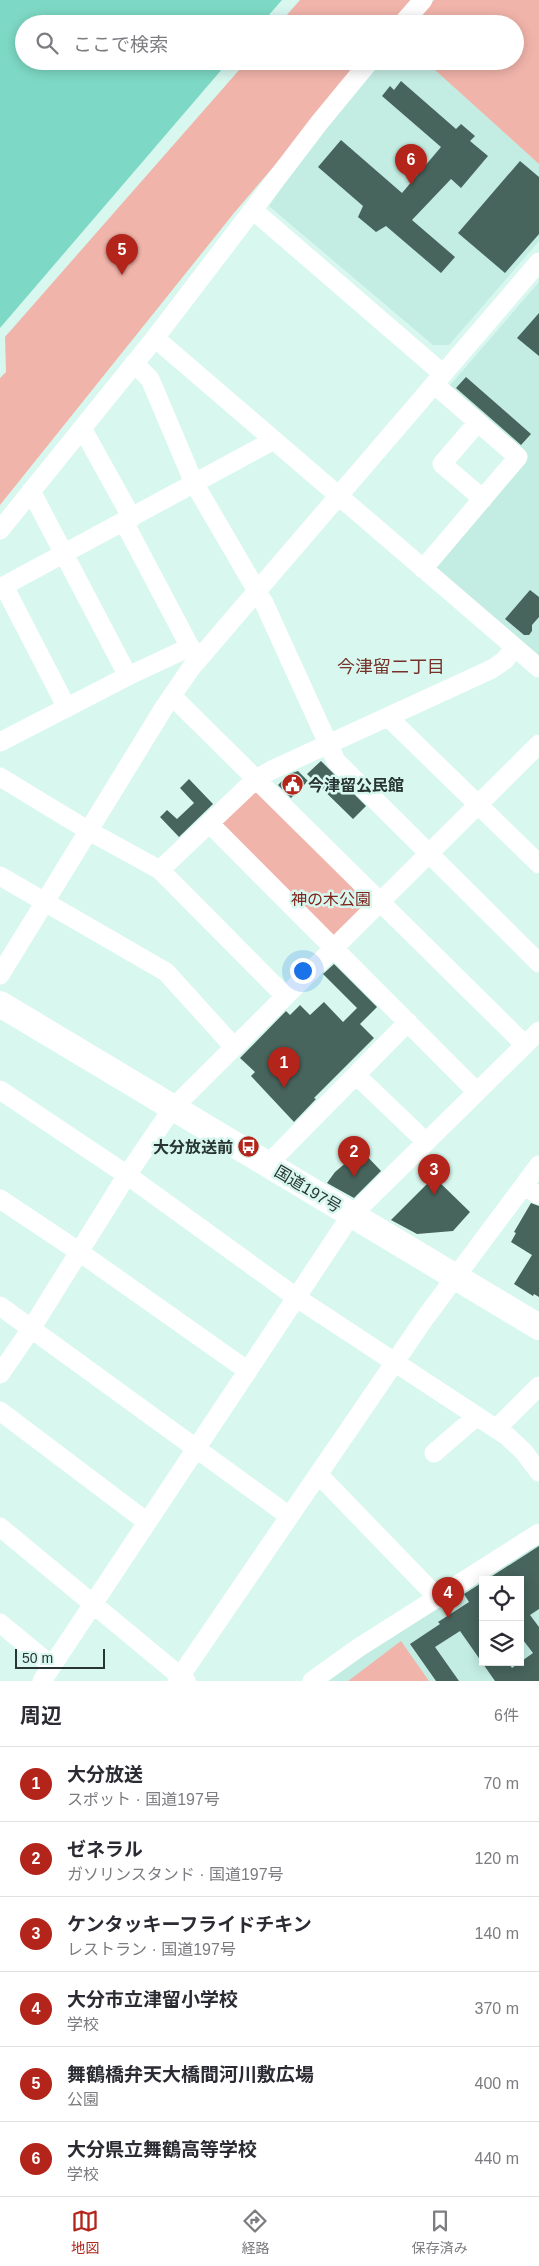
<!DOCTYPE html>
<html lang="ja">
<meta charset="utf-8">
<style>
body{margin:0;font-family:Helvetica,"Noto Sans JP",sans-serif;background:#f7f7f7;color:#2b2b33}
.controls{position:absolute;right:15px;bottom:15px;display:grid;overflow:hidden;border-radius:0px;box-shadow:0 2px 12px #0003}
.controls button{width:45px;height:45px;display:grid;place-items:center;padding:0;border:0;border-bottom:1px solid #e1e1e2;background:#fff;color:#2b2b33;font:25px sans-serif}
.scale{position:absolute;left:15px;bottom:12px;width:90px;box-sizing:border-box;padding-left:5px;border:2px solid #283532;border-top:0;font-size:14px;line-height:18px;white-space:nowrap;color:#283532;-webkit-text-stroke:4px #d7f7ef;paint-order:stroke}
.you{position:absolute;left:302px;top:970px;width:18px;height:18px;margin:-12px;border:4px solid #fff;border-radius:50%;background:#1a73e8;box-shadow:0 0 0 8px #1a73e833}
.badge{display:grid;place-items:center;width:32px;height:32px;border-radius:50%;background:#b3241a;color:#fff;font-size:16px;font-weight:700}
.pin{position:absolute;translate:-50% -41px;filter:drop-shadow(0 1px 2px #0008)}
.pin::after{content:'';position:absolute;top:26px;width:18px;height:15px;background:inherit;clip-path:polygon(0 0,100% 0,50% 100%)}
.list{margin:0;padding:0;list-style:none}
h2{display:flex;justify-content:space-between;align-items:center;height:65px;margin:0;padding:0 20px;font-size:21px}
h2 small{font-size:16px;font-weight:400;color:#7c7c81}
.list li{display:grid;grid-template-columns:32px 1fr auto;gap:15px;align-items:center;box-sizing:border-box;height:75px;padding:0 20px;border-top:1px solid #e1e1e2}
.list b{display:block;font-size:19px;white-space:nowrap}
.list p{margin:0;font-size:16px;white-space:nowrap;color:#7c7c81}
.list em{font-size:16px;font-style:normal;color:#7c7c81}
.icon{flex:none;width:28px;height:28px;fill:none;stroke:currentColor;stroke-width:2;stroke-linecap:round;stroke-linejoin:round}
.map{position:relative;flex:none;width:539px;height:1681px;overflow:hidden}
.search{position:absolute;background:#fff;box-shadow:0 2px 12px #0003;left:15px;right:15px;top:15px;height:55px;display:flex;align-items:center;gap:12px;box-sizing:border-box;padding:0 18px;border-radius:28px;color:#7c7c81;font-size:19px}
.sheet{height:515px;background:#fff}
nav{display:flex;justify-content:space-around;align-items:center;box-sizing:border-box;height:70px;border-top:1px solid #e1e1e2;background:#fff;font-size:14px;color:#7c7c81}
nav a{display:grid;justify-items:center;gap:2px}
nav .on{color:#b3241a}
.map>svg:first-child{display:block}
.built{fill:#c3ece2;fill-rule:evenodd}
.green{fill:#f1b4aa}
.water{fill:#7dd9c5}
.building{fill:#47645d}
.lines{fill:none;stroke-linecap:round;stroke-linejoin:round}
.minor{stroke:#fff;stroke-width:19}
.highway{stroke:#fff;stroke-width:26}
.labels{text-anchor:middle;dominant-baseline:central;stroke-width:5;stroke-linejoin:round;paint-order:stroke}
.poi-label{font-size:16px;font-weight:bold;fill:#283532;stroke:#d7f7ef;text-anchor:start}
.park-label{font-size:16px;fill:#7e261d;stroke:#d7f7ef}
.street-label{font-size:16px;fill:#283532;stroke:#d7f7ef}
.neighbourhood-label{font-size:18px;fill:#763128;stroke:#d7f7ef}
</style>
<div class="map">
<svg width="539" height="1681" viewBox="0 0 539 1681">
<rect width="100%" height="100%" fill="#d7f7ef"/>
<path class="built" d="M379,61H425L539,164V241L449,345H433L269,206L308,149Z
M539,282V658L434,567L524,457L446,390Z
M539,1541V1681H320ZM483,1580H520V1662H483Z"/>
<path class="green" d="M300,0H416L396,24H279Z
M434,0H539V164L425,61H515V24H413Z
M247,61H364L234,213L0,505V378L6,372L5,337Z
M255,789L369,902L334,937L221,823Z
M401,1641L429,1681H348Z"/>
<path class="water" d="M0,0H282L261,24H24V61H229L0,328Z"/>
<path class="building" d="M401,81L456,129L461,124L475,136L470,141L488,156L461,188L451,179L412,220L455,257L441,273L386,226L376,232L358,217L363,206L318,167L341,140L402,193L441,147L382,96L390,86L394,90Z
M520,161L539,177V234L505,273L458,233Z
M539,313V356L517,338Z
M466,377L531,434L521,445L456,388Z
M530,590L539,597V617L532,625V631L529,635H524L505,619Z
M321,761L366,806L353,819L307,774Z
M298,771L308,781L291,798L278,785L289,774Z
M189,779L213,804L179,837L160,817L167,810L177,819L194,803L180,788Z
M334,964L377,1007L360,1024L374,1038L314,1098L316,1099L294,1122L251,1076L255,1072L240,1058L286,1011L290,1015L300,1005L310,1015L324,1002L343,1022L357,1008L323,974Z
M363,1152L381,1171L354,1198L327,1183L335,1172L355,1155Z
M434,1177L470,1212L453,1231L417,1234L391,1220Z
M531,1203L539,1206V1297L534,1294L533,1296L514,1284L532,1255L511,1242L516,1233L514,1232Z
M539,1546V1609L530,1615L539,1627V1681H495L460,1631L435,1647L459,1681H436L410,1644L440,1624L438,1622L469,1602L464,1594L483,1582V1662H508L512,1668L533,1653L520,1636V1580H486Z"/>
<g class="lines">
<path class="minor" d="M402,24L423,0
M253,210L443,374
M155,338L539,668
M134,363L150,379L194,483L264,603L336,761L539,963
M478,422L442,464L483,499
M82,428L132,518
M31,491L128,676
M124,522L190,647L199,656
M0,530L155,338L319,123L370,61
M423,569L518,457L434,384
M4,586L67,708
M0,588L274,440
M172,696L525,1045
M389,718L539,864
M0,742L128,676L190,647
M0,777L89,831L160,870L285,996
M210,824L477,1092
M160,870L256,779L272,770L492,669L505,660L514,647
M0,876L166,972L234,1047
M0,975L165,706L191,668L539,262
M356,1075L426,1142
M0,1090L127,1175L297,1298L507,1436L524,1452L539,1472
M267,1165L408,1022
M524,1186L539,1195
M0,1199L78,1251L248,1371
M352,1215L539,1031
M0,1306L289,1516
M0,1374L31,1329L127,1175L172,1109L539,744
M0,1411L147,1522
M496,1429L539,1386
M434,1453L477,1416
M318,1474L437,1597
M0,1527L186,1681
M0,1623L51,1665
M42,1681L343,1227
M177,1681L425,1318L539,1165
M312,1681L358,1648L539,1533"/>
<path class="highway" d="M0,1004L539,1327"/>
</g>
<defs>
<symbol id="civic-disc" viewBox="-11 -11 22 22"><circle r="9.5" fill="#b3241a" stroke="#d7f7ef"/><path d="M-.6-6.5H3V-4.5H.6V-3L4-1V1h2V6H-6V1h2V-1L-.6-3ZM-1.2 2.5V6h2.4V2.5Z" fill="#fff"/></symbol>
<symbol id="bus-disc" viewBox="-11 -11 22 22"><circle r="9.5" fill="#b3241a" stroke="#d7f7ef"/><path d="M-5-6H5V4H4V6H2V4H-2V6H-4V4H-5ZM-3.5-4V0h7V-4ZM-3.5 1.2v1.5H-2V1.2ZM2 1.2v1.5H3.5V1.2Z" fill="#fff"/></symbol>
</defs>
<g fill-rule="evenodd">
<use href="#civic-disc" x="280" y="772" width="25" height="25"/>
<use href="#bus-disc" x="236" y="1134" width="25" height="25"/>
</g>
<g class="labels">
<g class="poi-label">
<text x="308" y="785">今津留公民館</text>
<text x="233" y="1147" text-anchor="end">大分放送前</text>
</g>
<g class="park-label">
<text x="331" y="899">神の木公園</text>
</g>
<g class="street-label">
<text transform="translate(308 1189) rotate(31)">国道197号</text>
</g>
<g class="neighbourhood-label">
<text x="391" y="667">今津留二丁目</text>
</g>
</g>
</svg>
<div class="controls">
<button><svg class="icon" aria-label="locate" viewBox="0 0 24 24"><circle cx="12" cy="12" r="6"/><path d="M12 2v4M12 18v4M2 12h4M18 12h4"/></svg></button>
<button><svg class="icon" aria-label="layers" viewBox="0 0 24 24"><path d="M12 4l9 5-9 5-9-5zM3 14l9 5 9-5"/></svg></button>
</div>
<div class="scale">50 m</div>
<div class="you"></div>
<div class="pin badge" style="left:284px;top:1088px">1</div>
<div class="pin badge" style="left:354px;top:1177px">2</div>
<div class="pin badge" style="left:434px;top:1195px">3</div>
<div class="pin badge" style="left:448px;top:1618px">4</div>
<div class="pin badge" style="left:122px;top:275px">5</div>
<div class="pin badge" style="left:411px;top:185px">6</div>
<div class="search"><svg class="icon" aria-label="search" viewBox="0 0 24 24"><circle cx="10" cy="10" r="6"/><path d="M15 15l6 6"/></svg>ここで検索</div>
</div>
<section class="sheet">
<h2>周辺<small>6件</small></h2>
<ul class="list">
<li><span class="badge">1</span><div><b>大分放送</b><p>スポット · 国道197号</p></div><em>70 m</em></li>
<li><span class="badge">2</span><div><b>ゼネラル</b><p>ガソリンスタンド · 国道197号</p></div><em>120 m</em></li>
<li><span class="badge">3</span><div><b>ケンタッキーフライドチキン</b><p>レストラン · 国道197号</p></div><em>140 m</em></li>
<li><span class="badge">4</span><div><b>大分市立津留小学校</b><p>学校</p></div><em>370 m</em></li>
<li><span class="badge">5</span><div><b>舞鶴橋弁天大橋間河川敷広場</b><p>公園</p></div><em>400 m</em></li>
<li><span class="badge">6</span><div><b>大分県立舞鶴高等学校</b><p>学校</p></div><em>440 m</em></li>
</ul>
</section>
<nav>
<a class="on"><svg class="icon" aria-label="map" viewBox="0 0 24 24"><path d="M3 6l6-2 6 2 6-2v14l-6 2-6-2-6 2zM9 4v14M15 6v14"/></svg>地図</a>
<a><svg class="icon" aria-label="directions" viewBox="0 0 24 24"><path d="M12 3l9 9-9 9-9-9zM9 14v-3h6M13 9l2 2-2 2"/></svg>経路</a>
<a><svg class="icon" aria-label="saved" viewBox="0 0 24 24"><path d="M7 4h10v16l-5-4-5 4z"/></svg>保存済み</a>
</nav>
